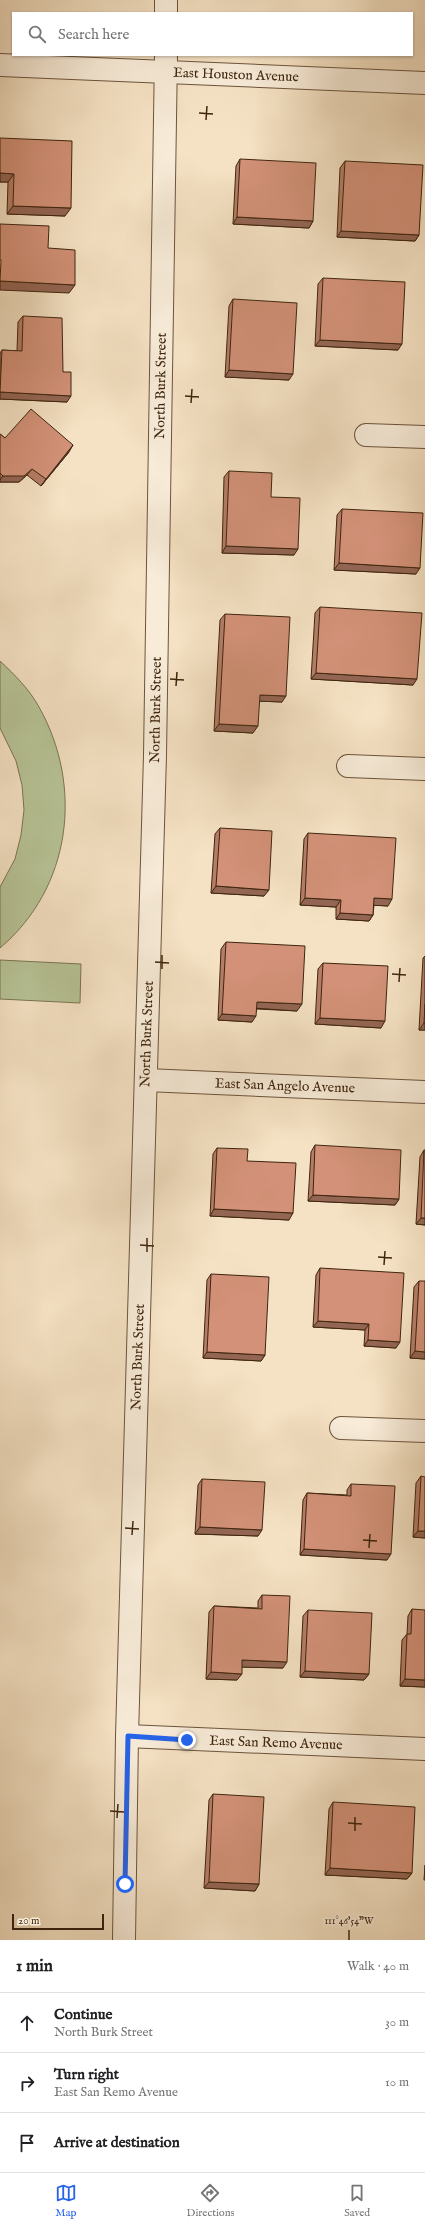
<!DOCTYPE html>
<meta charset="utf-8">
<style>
body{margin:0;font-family:"IM FELL English",serif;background:#f6f6f6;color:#202124}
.scale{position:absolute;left:12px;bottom:10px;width:92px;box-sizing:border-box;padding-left:4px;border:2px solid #3f250e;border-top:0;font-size:11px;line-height:14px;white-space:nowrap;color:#3f250e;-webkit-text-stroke:3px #f8ecd9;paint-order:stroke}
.stop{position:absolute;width:12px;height:12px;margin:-9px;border:3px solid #2563eb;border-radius:50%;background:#fff}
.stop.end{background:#2563eb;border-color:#fff;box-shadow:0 1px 4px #0008}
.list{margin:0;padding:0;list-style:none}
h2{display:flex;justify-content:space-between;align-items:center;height:52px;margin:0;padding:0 16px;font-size:17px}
h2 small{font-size:13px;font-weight:400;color:#757577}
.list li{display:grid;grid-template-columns:26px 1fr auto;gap:12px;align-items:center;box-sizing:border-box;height:60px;padding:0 16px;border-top:1px solid #e0e0e0}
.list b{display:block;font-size:15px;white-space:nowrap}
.list p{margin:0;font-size:13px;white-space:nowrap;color:#757577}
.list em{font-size:13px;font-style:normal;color:#757577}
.icon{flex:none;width:22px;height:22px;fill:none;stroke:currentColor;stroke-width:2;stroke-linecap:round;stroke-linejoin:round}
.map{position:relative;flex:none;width:425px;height:1940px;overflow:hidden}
.search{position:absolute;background:#fff;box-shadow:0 1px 3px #0004;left:12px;right:12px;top:12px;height:44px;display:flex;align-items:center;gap:10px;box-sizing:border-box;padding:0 14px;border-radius:0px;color:#757577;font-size:15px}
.sheet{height:232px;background:#fff}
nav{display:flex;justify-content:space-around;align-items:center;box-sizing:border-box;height:56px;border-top:1px solid #e0e0e0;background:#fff;font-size:11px;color:#757577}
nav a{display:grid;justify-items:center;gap:2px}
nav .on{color:#2563eb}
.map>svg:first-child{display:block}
.green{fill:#b7c497;stroke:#7b7452}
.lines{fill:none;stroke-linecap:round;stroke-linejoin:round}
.minor-casing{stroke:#6c543c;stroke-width:24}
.tertiary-casing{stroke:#6c543c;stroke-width:24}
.minor{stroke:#f8ecd9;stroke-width:22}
.tertiary{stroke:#f8ecd9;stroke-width:22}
.wall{fill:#b57d67;stroke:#3f250e}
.shaded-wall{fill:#936654;stroke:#3f250e}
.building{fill:#d29178;stroke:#3f250e}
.route{stroke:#2563eb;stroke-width:5}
.ticks{fill:none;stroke:#3f250e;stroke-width:1.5}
.labels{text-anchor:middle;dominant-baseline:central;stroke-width:3.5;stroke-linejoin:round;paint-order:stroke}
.street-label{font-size:14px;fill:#3f250e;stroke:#f8ecd9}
.ticks-label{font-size:10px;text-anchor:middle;fill:#3f250e;stroke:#f8ecd9;stroke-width:3.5;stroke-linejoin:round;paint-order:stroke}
</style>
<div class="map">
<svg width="425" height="1940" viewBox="0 0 425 1940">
<rect width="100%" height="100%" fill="#f5e2c4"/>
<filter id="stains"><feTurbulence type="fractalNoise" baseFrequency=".005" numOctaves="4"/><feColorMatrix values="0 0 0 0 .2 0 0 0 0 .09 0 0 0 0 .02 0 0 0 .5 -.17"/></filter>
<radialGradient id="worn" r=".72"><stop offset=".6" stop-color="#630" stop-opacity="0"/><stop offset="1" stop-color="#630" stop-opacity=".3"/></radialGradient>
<path class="green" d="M0,661C15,675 29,689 39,707C84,787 71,888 0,948V887L15,859L21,835L24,810L22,785L16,761L0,728Z
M0,960L81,964L80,1003L0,999Z"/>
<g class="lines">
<defs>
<path id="minor" d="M366,435L425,437
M348,766L425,769
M146,1080L425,1092
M341,1428L425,1431
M127,1736L425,1749"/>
<path id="tertiary" d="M166,13V0
M0,65L425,83
M124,1940L127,1736L155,755L166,55"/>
</defs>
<use href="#minor" class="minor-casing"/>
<use href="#tertiary" class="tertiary-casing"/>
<use href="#minor" class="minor"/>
<use href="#tertiary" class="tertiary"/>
</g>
<path class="wall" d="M0,138L65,216L7,214L8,182H0Z
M240,159L313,221L309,228L233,224L236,166Z
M345,161L419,235L415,241L337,237L340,168Z
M323,278L398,350L315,346L318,284Z
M233,299L289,380L225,377L229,306Z
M23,316L63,372L67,402L0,399V353L2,350L17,351L18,322Z
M0,434L5,438L69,452L41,486L27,475L19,482H0Z
M229,471L271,497L294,555L222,553L224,477Z
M342,509L416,574L334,570L337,515Z
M320,607L413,685L311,679L315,613Z
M225,614L282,702L259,701L253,733L214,731L220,620Z
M220,828L264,896L211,893L215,834Z
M308,833L388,906L374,905L373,915L369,921L336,919V907L300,905L304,839Z
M226,942L297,1011L257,1009L252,1022L218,1020L221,949Z
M425,956V1030H419L423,958Z
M323,963L381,1028L315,1024L318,969Z
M315,1145L399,1199L395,1205L308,1201L311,1152Z
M217,1148L247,1161L289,1220L210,1216L213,1154Z
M424,1150L425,1225L416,1224L420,1157Z
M320,1268L396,1348L364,1346L365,1330L313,1327L316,1275Z
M211,1274L265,1355L261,1361L203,1358L207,1280Z
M419,1281L425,1359L410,1358L414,1287Z
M421,1476L425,1538L413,1537L416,1483Z
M202,1479L258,1536L195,1534L198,1485Z
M351,1484L387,1560L300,1555L303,1500L307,1493L347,1495V1490Z
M262,1595L283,1668L242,1667L237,1680L206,1679L209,1612L214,1606L258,1608V1601Z
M412,1609L425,1687L400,1686L402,1640L407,1634L408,1616Z
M308,1610L369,1674L364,1680L300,1677L303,1616Z
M213,1794L259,1884L255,1891L204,1888L209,1800Z
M333,1802L412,1873L407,1879L325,1875L329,1809Z
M425,1865V1880H424Z"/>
<path class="shaded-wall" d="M0,173L14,174L8,182H0Z
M13,206L71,208L65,216L7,214Z
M237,217L313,221L309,228L233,224Z
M341,231L419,235L415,241L337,237Z
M0,281L75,285L69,293L0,290Z
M320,340L402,344L398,350L315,346Z
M229,370L293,374L289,380L225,377Z
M0,392L71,396L67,402L0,399Z
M73,445L69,452L41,486L46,479Z
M32,469L27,475L19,482H0V480L3,476Z
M226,546L298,549L294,555L222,553Z
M339,563L420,568L416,574L334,570Z
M316,673L417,679L413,685L311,679Z
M260,695L286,696L282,702L255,701Z
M219,724L258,726L253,733L214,731Z
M216,886L269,890L264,896L211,893Z
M305,898L341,900L336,907L300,905Z
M374,898L392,899L388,906L369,905Z
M340,913L373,915L369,921L336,919Z
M257,1002L302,1004L297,1011L253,1008Z
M222,1014L256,1016L252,1022L218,1020Z
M320,1018L385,1021L381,1028L315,1024Z
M424,1023L425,1024V1030H419Z
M313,1195L399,1199L395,1205L308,1201Z
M214,1209L293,1213L289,1220L210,1216Z
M421,1218H425V1225L416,1224Z
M318,1321L369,1324L365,1330L313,1327Z
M368,1340L400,1342L396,1348L364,1346Z
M415,1351L425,1352V1359L410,1358Z
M207,1352L265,1355L261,1361L203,1358Z
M200,1527L262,1530L258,1536L195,1534Z
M418,1531H425V1538L413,1537Z
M304,1549L391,1554L387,1560L300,1555Z
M242,1660L287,1662L283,1668L238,1667Z
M305,1671L369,1674L364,1680L300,1677Z
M211,1672L242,1674L237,1680L206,1679Z
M405,1679L425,1680V1687L400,1686Z
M330,1868L412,1873L407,1879L325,1875Z
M209,1882L259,1884L255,1891L204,1888Z"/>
<path class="building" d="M0,138L72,141L71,208L13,206L14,174L0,173Z
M240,159L316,163L313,221L237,217Z
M345,161L423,165L419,235L341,231Z
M0,224L49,226L48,248L75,250V285L0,281L1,260H0Z
M323,278L405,282L402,344L320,340Z
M233,299L297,303L293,374L229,370Z
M23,316L62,318L63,372H71V396L0,392L2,350L22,351Z
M31,409L73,445L46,479L32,469L24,476H3L0,473V434L5,438Z
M229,471L272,473L271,497L300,498L298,549L226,546Z
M342,509L423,513L420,568L339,563Z
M320,607L422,613L417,679L316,673Z
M225,614L290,617L286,696L260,695L258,726L219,724Z
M220,828L272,831L269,890L216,886Z
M308,833L396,838L392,899L374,898L373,915L340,913L341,900L305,898Z
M226,942L305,946L302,1004L257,1002L256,1016L222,1014Z
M323,963L388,966L385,1021L320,1018Z
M425,1004V1024L424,1023Z
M315,1145L401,1150L399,1199L313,1195Z
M217,1148L248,1149L247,1161L296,1163L293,1213L214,1209Z
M424,1150H425V1218H421Z
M320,1268L404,1273L400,1342L368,1340L369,1324L318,1321Z
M211,1274L269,1277L265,1355L207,1352Z
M419,1281H425V1352L415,1351Z
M421,1476L425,1477V1531H418Z
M202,1479L265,1482L262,1530L200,1527Z
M351,1484L395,1486L391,1554L304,1549L307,1493L351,1496Z
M262,1595L290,1596L287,1662L242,1660V1674L211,1672L214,1606L262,1609Z
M412,1609L425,1610V1680L405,1679L407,1634H411Z
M308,1610L372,1613L369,1674L305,1671Z
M213,1794L264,1797L259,1884L209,1882Z
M333,1802L415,1807L412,1873L330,1868Z"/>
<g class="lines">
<path class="route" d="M125,1884L128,1736L187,1740"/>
</g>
<path class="ticks" d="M199,113L213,114M206,120L207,106M185,396L199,397M191,403L192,389M170,679L184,680M176,686L177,672M155,962L169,963M162,969V955M392,974L406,975M399,982L400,968M140,1245L154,1246M147,1252V1238M378,1257L392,1258M384,1265L385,1251M125,1528L139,1529M132,1535L133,1521M363,1540L377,1541M369,1548L370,1534M110,1811L124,1812M117,1818L118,1804M348,1823L362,1824M355,1831V1817M349,1940V1930"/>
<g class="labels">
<g class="street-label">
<text transform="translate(236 75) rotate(2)">East Houston Avenue</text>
<text transform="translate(161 386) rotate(-89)">North Burk Street</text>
<text transform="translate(156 710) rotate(-89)">North Burk Street</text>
<text transform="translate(147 1034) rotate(-88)">North Burk Street</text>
<text transform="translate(285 1086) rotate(2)">East San Angelo Avenue</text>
<text transform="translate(138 1357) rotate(-88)">North Burk Street</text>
<text transform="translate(276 1743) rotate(2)">East San Remo Avenue</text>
</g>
</g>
<g class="ticks-label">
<text x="349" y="1924">111°46'54"W</text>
</g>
<rect width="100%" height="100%" filter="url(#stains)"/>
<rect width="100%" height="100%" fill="url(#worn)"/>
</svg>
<div class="scale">20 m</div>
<div class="stop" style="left:125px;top:1884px"></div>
<div class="stop end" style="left:187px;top:1740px"></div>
<div class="search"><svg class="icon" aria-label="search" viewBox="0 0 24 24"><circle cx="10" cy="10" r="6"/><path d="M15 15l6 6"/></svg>Search here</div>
</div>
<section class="sheet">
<h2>1 min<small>Walk · 40 m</small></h2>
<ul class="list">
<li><svg class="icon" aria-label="ahead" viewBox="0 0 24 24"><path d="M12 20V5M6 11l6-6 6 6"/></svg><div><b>Continue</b><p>North Burk Street</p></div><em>30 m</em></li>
<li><svg class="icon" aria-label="right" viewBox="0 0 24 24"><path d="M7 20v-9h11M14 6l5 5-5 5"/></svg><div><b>Turn right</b><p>East San Remo Avenue</p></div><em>10 m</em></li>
<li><svg class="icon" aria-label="arrive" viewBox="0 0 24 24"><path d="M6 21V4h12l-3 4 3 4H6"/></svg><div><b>Arrive at destination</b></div></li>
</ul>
</section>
<nav>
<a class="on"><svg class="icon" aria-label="map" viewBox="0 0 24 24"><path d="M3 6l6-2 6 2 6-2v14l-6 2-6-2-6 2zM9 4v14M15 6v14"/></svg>Map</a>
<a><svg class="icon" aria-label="directions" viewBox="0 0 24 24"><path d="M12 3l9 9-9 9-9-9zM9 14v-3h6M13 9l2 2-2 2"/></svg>Directions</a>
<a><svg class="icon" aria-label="saved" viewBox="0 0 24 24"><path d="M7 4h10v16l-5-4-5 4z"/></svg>Saved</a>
</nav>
